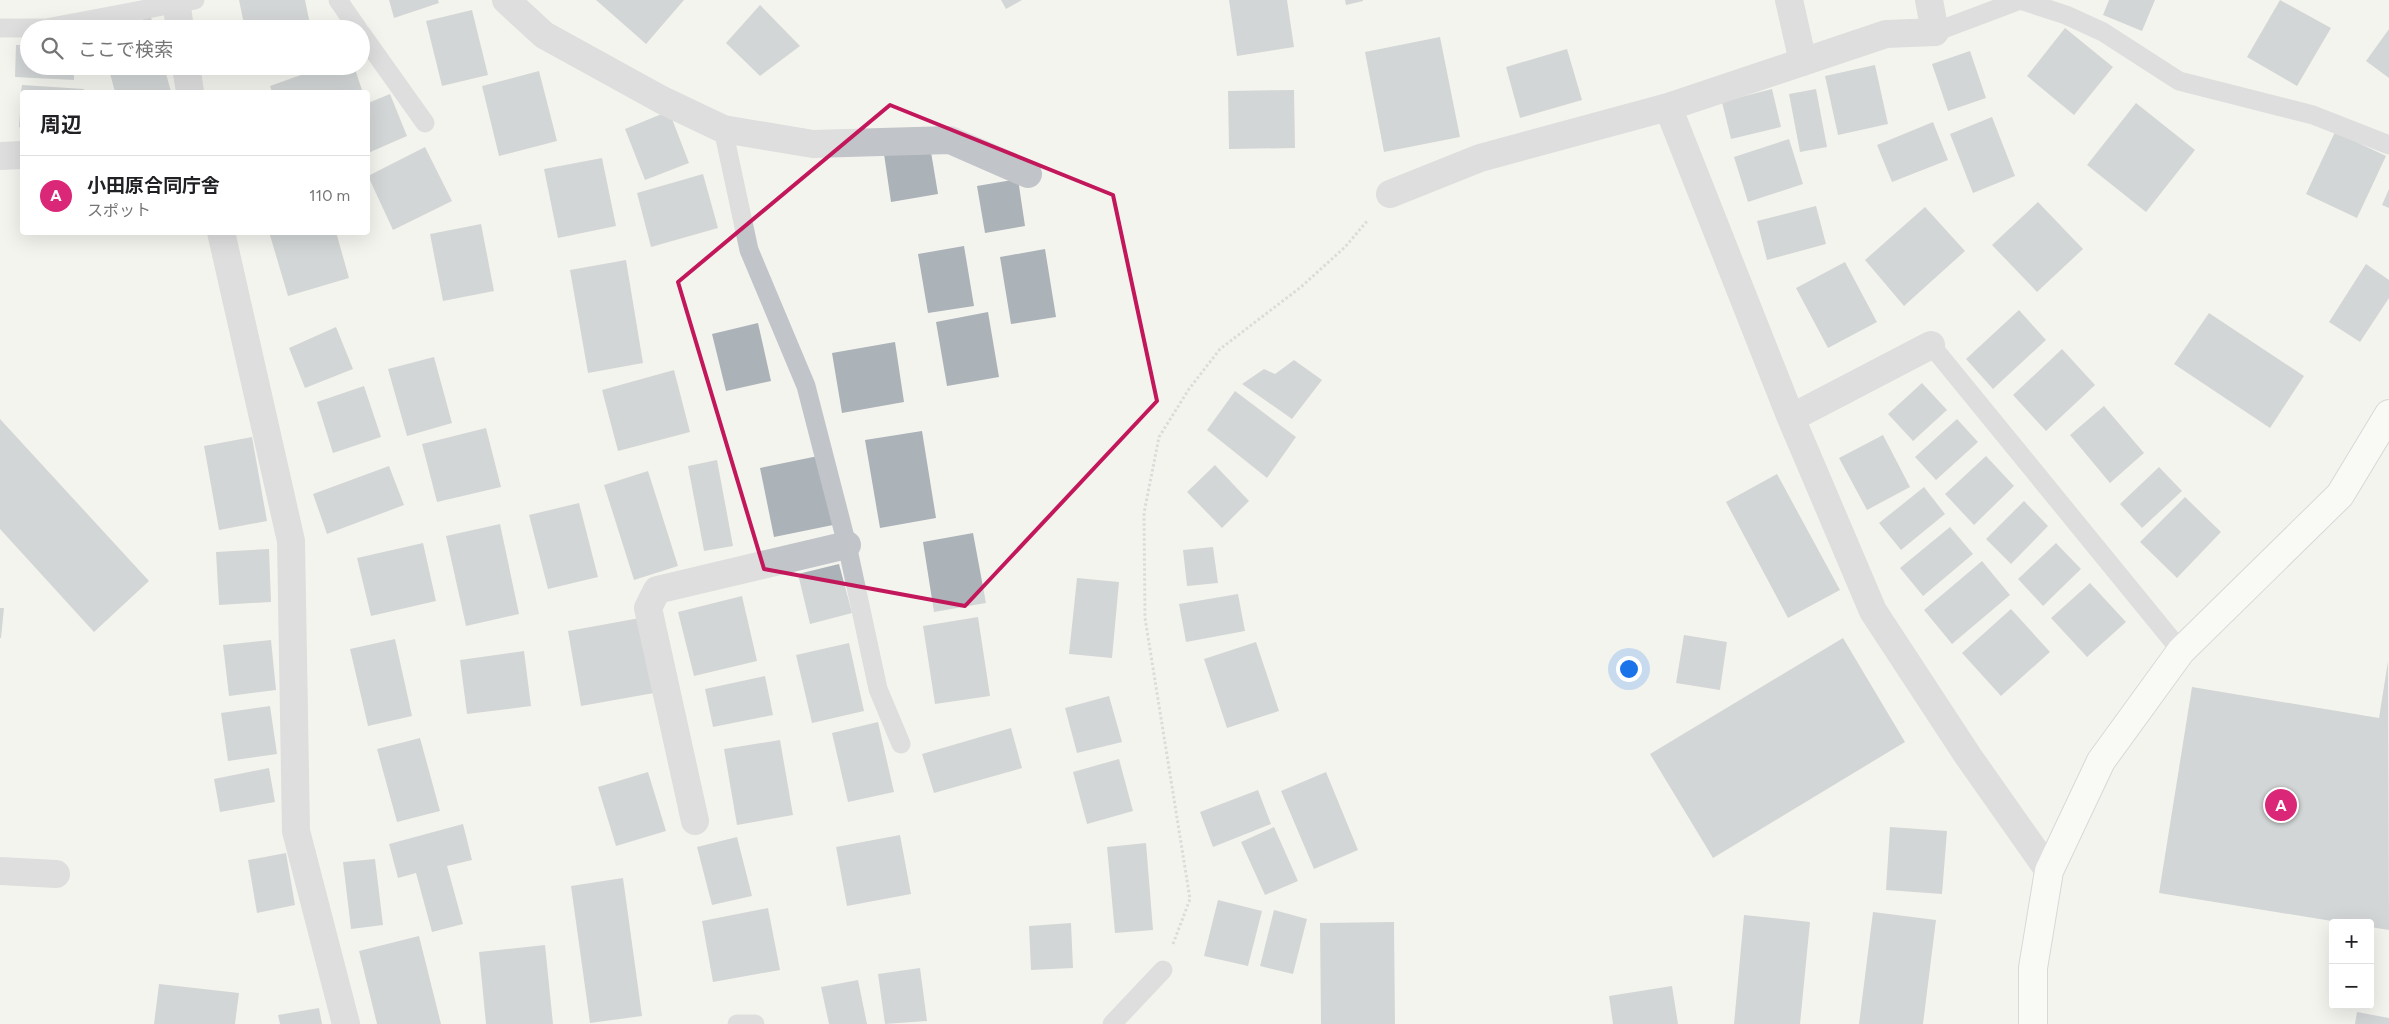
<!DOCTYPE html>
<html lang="ja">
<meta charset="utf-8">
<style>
body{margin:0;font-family:Figtree,"Noto Sans JP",sans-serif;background:#f2f2f2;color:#202124}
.controls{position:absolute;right:15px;bottom:15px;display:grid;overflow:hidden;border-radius:5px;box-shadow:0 5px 20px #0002}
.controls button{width:45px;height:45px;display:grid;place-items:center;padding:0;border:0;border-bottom:1px solid #e0e0e0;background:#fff;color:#202124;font:25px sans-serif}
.you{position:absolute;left:1628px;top:668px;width:18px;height:18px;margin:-12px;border:4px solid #fff;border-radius:50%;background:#1a73e8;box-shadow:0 0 0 8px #1a73e833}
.badge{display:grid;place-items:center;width:32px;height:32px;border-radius:50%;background:#db2777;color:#fff;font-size:16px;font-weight:700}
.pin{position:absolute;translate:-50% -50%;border:2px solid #fff;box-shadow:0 1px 5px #0006}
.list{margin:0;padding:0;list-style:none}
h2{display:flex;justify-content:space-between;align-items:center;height:65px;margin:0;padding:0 20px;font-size:21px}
h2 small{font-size:16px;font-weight:400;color:#757577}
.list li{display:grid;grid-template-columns:32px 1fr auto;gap:15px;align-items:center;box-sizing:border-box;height:80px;padding:0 20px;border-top:1px solid #e0e0e0}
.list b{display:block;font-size:19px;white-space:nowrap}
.list p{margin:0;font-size:16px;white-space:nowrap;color:#757577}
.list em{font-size:16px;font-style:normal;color:#757577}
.icon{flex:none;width:28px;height:28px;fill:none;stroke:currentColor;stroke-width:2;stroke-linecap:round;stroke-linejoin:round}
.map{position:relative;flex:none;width:2389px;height:1024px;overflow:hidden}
.search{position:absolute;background:#fff;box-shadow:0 5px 20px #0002;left:20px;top:20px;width:350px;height:55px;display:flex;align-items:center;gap:12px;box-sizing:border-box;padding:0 18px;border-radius:28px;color:#757577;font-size:19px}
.panel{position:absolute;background:#fff;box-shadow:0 5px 20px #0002;left:20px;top:90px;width:350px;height:145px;border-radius:5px}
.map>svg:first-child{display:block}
.building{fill:#abb2b8}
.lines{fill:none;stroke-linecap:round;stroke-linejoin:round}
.secondary-casing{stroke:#b3b8bd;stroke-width:30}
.path{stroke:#bdbec0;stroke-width:3;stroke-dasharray:2.5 2.5;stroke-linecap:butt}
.lane{stroke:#c1c4c8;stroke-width:19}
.street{stroke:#c1c4c8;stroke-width:28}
.secondary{stroke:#fff;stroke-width:28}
.marked{fill:none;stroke:#c2185b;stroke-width:4;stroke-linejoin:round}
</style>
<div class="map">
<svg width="2389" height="1024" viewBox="0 0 2389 1024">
<rect width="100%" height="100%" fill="#f4f4ef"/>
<path class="building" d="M239,0H305L311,29H245Z
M389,0H438L439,3L394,18Z
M596,0H684L646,44Z
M1001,0H1022L1006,9Z
M1229,0H1287L1294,47L1237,56Z
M1345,0H1363V1L1346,5Z
M2109,0H2155L2142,31L2103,15Z
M2280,0L2331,28L2297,86L2247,57Z
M760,5L800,46L760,76L726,43Z
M472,10L488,75L442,86L426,21Z
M151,17L154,29H112V28Z
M2065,28L2113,67L2074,115L2027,76Z
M2389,29V78L2366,61Z
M1440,37L1460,137L1384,152L1365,52Z
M16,45H29V66H74V80L15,77Z
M1567,49L1582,100L1520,118L1506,67Z
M1970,51L1986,98L1948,111L1932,64Z
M1875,65L1888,124L1838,135L1825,76Z
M108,66H164L171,92H115Z
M252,66H290V67L254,75Z
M326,66H354L362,90L355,92H272L270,86Z
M539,71L557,141L499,156L482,86Z
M22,85L84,89V92H21Z
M1772,89L1781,127L1731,139L1722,102Z
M1816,89L1827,147L1800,152L1789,94Z
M1294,90L1295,148L1229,149L1228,91Z
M390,94L407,136L368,153V103Z
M21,99H22V128L19,127Z
M2136,103L2195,150L2146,212L2087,165Z
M669,111L689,163L645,180L625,129Z
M1992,117L2015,176L1973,193L1950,134Z
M1933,122L1948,160L1892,182L1877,145Z
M2335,132L2386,156L2357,218L2306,194Z
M1789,139L1803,184L1748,202L1734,157Z
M930,146L938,194L891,202L884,154Z
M425,147L452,201L393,230L368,176Z
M602,158L616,226L558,238L544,169Z
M703,174L718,228L651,247L637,193Z
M1018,179L1025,226L985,233L977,186Z
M2389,189V208L2382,205Z
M2038,202L2083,249L2037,292L1992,245Z
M1816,206L1826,244L1767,260L1757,221Z
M1925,207L1965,251L1904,306L1865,260Z
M481,224L494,291L443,301L430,234Z
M269,232H336L349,278L288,296Z
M964,246L974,306L928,313L918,254Z
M1045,249L1056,317L1011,324L1000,257Z
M626,260L643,363L588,373L570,270Z
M1845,262L1877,322L1828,348L1796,288Z
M2366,264L2389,280V298L2360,342L2329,322Z
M2019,310L2046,340L1993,389L1966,359Z
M988,312L999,377L947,386L936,322Z
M2209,313L2304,376L2270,428L2174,364Z
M758,323L771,381L726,391L712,334Z
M336,327L353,369L305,388L289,348Z
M895,342L904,402L842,413L832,353Z
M2062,349L2095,385L2046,431L2013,395Z
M434,357L452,423L407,436L388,369Z
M1294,360L1322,380L1292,419L1242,384L1264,369L1275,374Z
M674,370L690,432L618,451L602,390Z
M1922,383L1947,410L1913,441L1888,414Z
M364,386L381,437L333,453L317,402Z
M1235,391L1296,437L1267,478L1207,430Z
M2104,406L2144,453L2110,483L2070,435Z
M0,419L149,581L94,632L0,529Z
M1957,419L1978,442L1936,480L1915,457Z
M486,428L501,487L437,502L422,444Z
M922,431L936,518L880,528L865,440Z
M1883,435L1910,487L1867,510L1839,458Z
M252,437L267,521L219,530L204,446Z
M818,456L833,525L774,537L760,468Z
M1986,456L2014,486L1974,525L1945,494Z
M717,460L733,546L704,551L688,466Z
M1215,465L1249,501L1222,528L1187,492Z
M389,466L404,505L327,534L313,494Z
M2159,467L2182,491L2142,528L2120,504Z
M648,471L678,566L634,580L604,485Z
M1777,474L1840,590L1788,618L1726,502Z
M1924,487L1945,514L1901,550L1879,523Z
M2185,497L2221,532L2177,578L2140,542Z
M2024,501L2048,526L2011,564L1986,539Z
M579,503L598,577L548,589L529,515Z
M500,524L519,614L466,626L446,536Z
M1950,527L1973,554L1923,596L1900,568Z
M973,533L986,603L934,612L923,542Z
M423,543L436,601L371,616L357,558Z
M2056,543L2081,569L2043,606L2018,579Z
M1213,547L1218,583L1187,586L1183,550Z
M269,549L271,602L219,605L216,552Z
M1982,561L2010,595L1952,644L1924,610Z
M839,564L852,613L810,624L798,574Z
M1077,578L1119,582L1112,658L1069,654Z
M2090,583L2126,622L2087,657L2051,618Z
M1238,594L1245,631L1186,642L1179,604Z
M742,596L757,661L694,676L678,612Z
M0,608H4L1,638H0Z
M2011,609L2050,652L2001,696L1962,653Z
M978,617L990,696L935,704L923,626Z
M640,618L654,693L581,706L568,631Z
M1684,635L1727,642L1720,690L1676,683Z
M1843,638L1905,742L1713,858L1650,754Z
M395,639L412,716L368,726L350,649Z
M271,640L276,690L229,696L223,645Z
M1256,642L1279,711L1227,728L1204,659Z
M849,643L864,711L812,723L796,655Z
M524,651L531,706L467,714L460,660Z
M2388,661L2389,930L2370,927V923H2344L2159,893L2192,687L2379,718Z
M765,676L773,715L713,727L705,689Z
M1109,696L1122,742L1077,753L1065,708Z
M270,706L277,754L228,761L221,713Z
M878,722L894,792L848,802L832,733Z
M1011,728L1022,768L934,793L922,754Z
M420,738L440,811L397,822L377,749Z
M780,740L793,815L737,825L724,749Z
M1119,759L1133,811L1087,824L1073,772Z
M269,768L275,802L220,812L214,779Z
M648,772L666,831L616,846L598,787Z
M1326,772L1358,850L1314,869L1281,791Z
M1258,790L1271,824L1213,847L1200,812Z
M463,824L472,860L447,866L463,924L432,932L416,873L398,878L389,844Z
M1274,827L1298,881L1265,895L1241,842Z
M1890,827L1947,831L1942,894L1886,890Z
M900,835L911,894L847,906L836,847Z
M737,837L752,896L712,905L697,847Z
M1146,843L1153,930L1115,933L1107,847Z
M286,853L295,905L257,913L248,860Z
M375,859L383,925L351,929L343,862Z
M623,878L642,1016L590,1023L571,886Z
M1218,900L1262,911L1248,966L1204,956Z
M768,908L780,970L713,982L702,921Z
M1274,910L1307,919L1293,974L1260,966Z
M1873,912L1936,920L1923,1024H1859Z
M1744,915L1810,922L1800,1024H1734Z
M1394,922L1395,1024H1321L1320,923Z
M1071,923L1073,968L1031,970L1029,926Z
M419,936L441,1024H377L359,951Z
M545,945L553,1024H486L479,952Z
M920,968L927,1021L885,1024L878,974Z
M858,980L867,1024H829L821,987Z
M159,984L239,993L235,1024H154Z
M1672,986L1678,1024H1613L1609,996Z
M319,1008L322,1024H280L278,1015Z
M2357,1012L2389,1018V1024H2355Z"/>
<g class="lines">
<defs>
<path id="secondary" d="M2033,1024V968L2049,871L2101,761L2181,651L2340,495L2389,414"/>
</defs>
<use href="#secondary" class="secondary-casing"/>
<path class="path" d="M1173,944L1190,899L1145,618L1144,513L1159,437L1189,389L1220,349L1301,287L1345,247L1368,220"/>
<path class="lane" d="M338,0L358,29
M0,28H46L195,0
M1935,32L2020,0L2066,15L2103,32L2179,81L2313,115L2389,145
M361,33L425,123
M723,129L749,250L806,386L847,545L878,689L901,744
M1931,345L2181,651
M737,1024H755
M1112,1024L1163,970"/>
<path class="street" d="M176,0L180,29
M506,0L544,35L662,100L723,129L813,144L950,140L1028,174
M1789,0L1803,62
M186,66L190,92
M1668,107L1791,418L1873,611L1968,756L2049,871
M0,156L22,155
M1390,194L1480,158L1668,107L1886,34L1935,32L1929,0
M221,232L291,541L296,831L346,1024
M1791,418L1931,345
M695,821L648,608L657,590L847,545
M0,871L56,874"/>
<use href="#secondary" class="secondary"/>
</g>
<path d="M0 0H2389V1024H0ZM890,105L1113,195L1157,401L965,606L764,569L678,282Z" fill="#f4f4ef" fill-opacity=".55" fill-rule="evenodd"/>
<path class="marked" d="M890,105L1113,195L1157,401L965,606L764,569L678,282Z"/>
</svg>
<div class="controls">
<button>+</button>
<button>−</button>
</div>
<div class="you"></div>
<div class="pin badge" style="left:2281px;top:805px">A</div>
<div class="search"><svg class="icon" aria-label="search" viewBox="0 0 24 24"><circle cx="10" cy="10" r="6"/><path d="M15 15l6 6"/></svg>ここで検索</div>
<section class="panel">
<h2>周辺<small></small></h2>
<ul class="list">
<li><span class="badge">A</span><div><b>小田原合同庁舎</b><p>スポット</p></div><em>110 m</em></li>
</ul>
</section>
</div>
